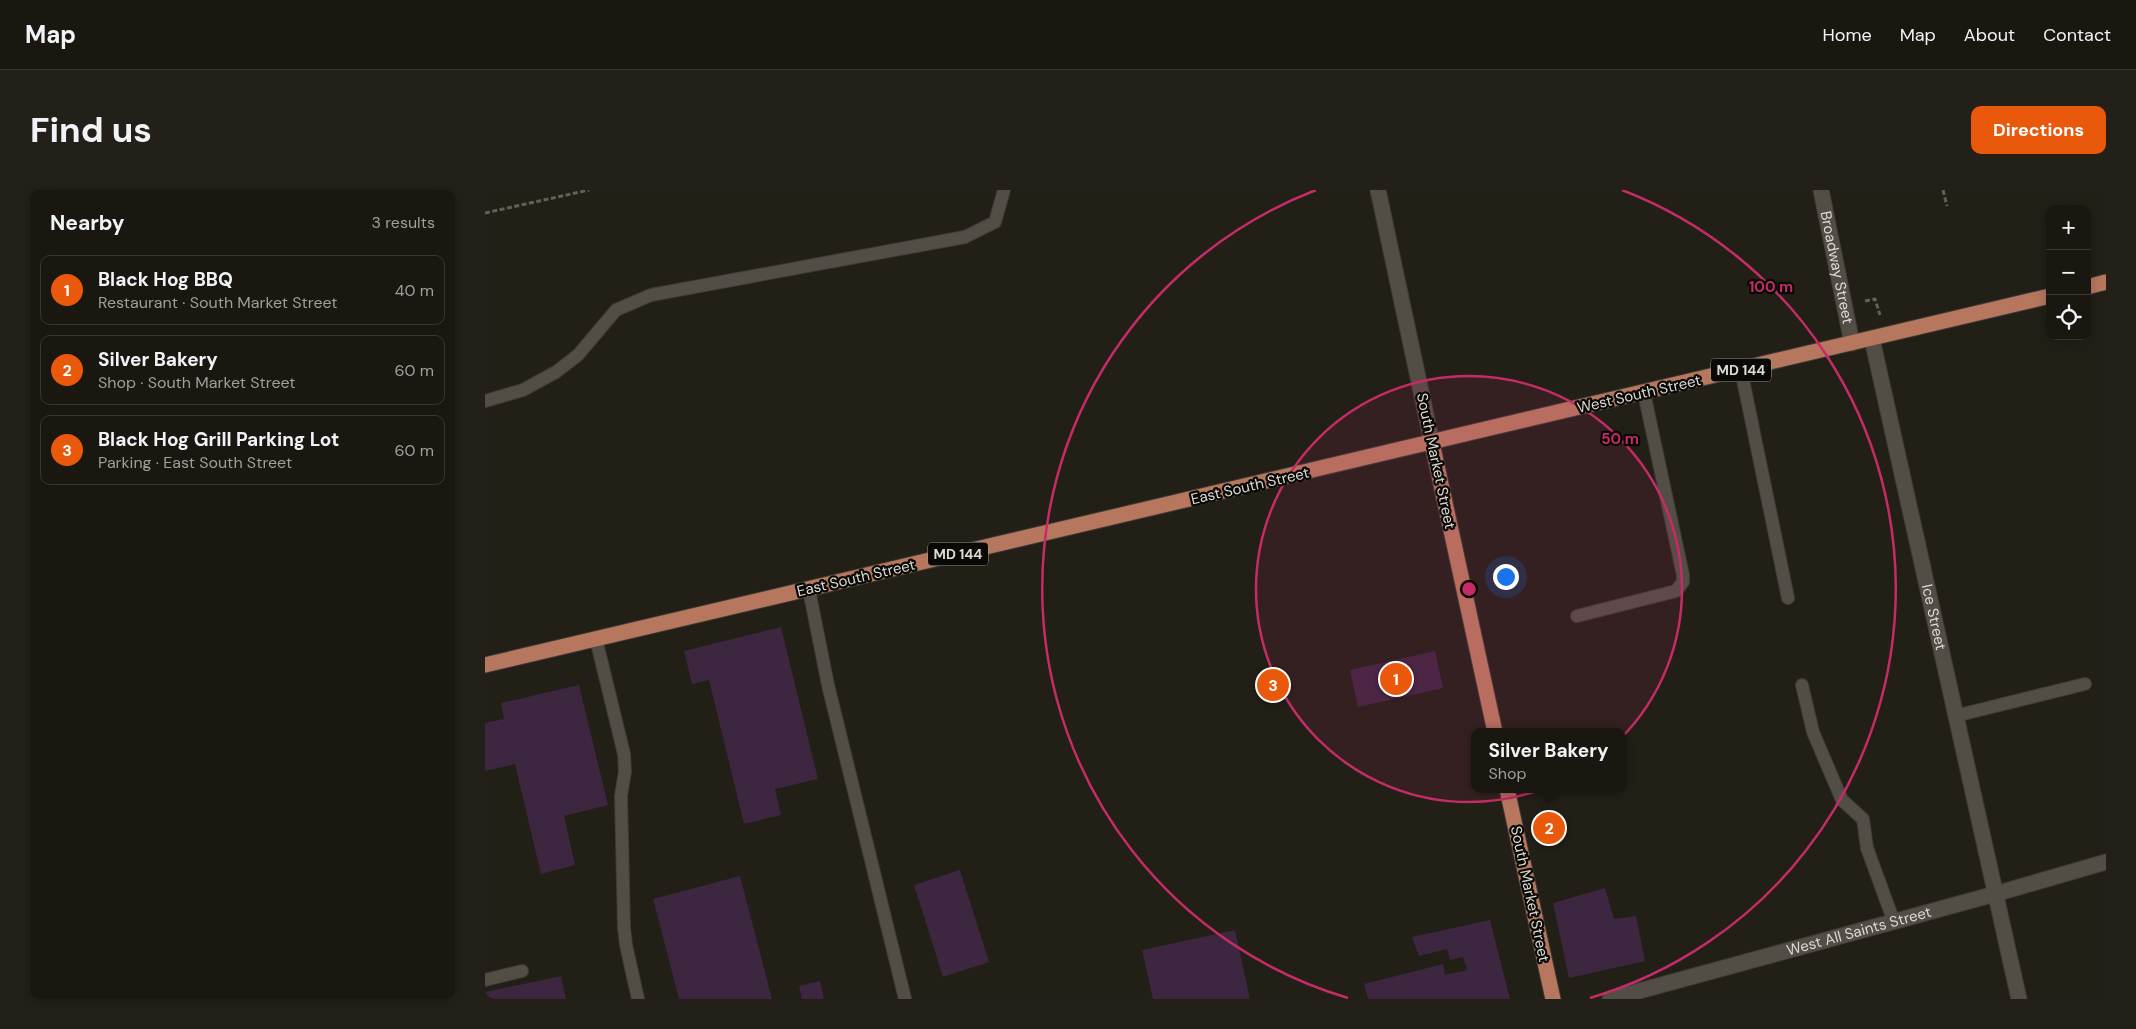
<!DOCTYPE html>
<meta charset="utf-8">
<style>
body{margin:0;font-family:"DM Sans",sans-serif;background:#23201a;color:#f1f3f6}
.controls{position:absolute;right:15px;top:15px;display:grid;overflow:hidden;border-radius:10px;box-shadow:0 2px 12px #0003}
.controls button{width:45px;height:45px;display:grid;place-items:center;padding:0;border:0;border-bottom:1px solid #383631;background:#1a1711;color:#f1f3f6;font:25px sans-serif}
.you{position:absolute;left:1020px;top:386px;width:18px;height:18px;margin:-12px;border:4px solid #fff;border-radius:50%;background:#1a73e8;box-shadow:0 0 0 8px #1a73e833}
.badge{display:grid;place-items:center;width:32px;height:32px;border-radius:50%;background:#ea580c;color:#fff;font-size:16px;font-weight:700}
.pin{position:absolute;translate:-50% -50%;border:2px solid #fff;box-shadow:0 1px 5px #0006}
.popup{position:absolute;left:986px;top:538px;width:155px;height:65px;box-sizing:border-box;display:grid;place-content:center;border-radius:10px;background:#1a1711;filter:drop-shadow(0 1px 4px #0005);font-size:16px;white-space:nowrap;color:#9f9f9f}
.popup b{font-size:19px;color:#f1f3f6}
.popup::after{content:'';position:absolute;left:50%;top:100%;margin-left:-10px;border:10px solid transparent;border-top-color:#1a1711}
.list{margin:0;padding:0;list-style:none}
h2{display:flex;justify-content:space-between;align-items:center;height:65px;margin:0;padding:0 20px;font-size:21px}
h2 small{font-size:16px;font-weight:400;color:#9f9f9f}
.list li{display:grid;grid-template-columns:32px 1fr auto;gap:15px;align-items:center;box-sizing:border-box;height:70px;margin:0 10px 10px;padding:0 10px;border:1px solid #383631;border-radius:10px}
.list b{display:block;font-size:19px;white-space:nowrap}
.list p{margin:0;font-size:16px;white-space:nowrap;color:#9f9f9f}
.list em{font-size:16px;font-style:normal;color:#9f9f9f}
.icon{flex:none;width:28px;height:28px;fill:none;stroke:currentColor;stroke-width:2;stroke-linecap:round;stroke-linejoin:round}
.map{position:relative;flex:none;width:1621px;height:809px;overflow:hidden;border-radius:10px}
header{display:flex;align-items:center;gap:30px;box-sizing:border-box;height:70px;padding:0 25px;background:#1a1711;border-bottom:1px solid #383631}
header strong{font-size:24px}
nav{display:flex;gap:28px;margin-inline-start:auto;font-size:18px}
.intro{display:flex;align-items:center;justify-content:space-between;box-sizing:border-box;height:120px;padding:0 30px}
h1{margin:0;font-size:35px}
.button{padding:12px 22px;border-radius:10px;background:#ea580c;color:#fff;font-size:18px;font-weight:700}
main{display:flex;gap:30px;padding:0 30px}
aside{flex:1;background:#1a1711;border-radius:10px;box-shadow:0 2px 12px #0003}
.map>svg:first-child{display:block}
.building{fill:#3d2640}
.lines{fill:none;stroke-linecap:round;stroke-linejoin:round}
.lane-casing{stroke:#3e3b36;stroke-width:14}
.street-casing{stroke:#3e3b36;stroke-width:17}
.secondary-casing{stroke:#3e3b36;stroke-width:17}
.primary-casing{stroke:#3e3b36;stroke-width:17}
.path{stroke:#63605a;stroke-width:3;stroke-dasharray:5 2.5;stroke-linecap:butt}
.lane{stroke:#524e46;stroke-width:12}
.street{stroke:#524e46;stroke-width:15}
.secondary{stroke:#524e46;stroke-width:15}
.primary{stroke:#b7775f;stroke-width:15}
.ring{fill:none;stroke:#c52c67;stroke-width:2.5}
.labels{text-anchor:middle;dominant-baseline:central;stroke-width:4.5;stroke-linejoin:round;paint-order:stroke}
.shield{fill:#0a0906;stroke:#9e9c98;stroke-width:1}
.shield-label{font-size:14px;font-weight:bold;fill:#dddbd6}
.street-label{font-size:15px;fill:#dddbd6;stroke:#0a0906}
.centre{fill:#c52c67;stroke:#0a0906;stroke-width:2.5}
.ring-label{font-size:15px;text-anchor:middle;font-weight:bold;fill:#c52c67;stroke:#0a0906;stroke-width:4.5;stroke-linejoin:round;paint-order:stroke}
</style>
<header>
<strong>Map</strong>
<nav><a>Home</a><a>Map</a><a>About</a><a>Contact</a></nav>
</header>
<div class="intro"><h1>Find us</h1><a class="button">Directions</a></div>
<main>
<aside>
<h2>Nearby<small>3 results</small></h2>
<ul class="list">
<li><span class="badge">1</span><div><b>Black Hog BBQ</b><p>Restaurant · South Market Street</p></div><em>40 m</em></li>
<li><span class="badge">2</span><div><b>Silver Bakery</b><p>Shop · South Market Street</p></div><em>60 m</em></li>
<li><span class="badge">3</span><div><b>Black Hog Grill Parking Lot</b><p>Parking · East South Street</p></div><em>60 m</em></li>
</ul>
</aside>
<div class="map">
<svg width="1621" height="809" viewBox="0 0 1621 809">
<rect width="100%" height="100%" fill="#221f17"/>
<path class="building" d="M296,437L333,589L290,599L296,625L259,634L224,490L207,494L199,461Z
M950,461L958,498L873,517L865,480Z
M94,495L123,615L79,626L90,675L56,684L30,574L0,581V533L19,529L16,513Z
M475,680L504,772L458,787L429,695Z
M255,686L287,809H194L168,709Z
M1120,698L1129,729L1151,726L1160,771L1084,788L1068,713Z
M1005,730L1025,809H883L879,794L958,774L960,785L982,780L978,767L965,770L962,759L934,766L927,747Z
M750,740L765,809H668L657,760Z
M76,786L81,809H0V802Z
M335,791L339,809H317L314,796Z"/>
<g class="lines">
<defs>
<path id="lane" d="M1256,180L1303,408
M0,211L38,200L71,182L93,165L131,120L166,105L480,47L510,32L519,0
M324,400L343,495L420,809
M1092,426L1191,401L1198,392V385L1159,203
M111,449L139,564L140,581L136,606L139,738L141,755L153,809
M1317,495L1328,542L1357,610L1378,629L1382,658L1409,732
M1470,526L1600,494
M0,790L37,781"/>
<g id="street">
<path id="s1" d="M1336,0L1367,153"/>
<path id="s2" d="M1387,149L1534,809"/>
<path id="s3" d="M1125,809L1510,704L1621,672"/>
</g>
<path id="secondary" d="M893,0L947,253"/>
<path id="primary" d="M1602,97L1621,92
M947,253L1010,542
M0,475L1565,106
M1022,599L1068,809"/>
</defs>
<use href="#lane" class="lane-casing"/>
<use href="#street" class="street-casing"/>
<use href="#secondary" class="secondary-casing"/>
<use href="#primary" class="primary-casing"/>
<path class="path" d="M1458,0L1462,16
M0,23L104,0
M1380,111L1390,109L1395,125"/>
<use href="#lane" class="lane"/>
<use href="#street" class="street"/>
<use href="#secondary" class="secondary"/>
<use href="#primary" class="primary"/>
</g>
<circle cx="984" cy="399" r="213" fill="#c52c67" fill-opacity=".12"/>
<g class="ring">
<circle cx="984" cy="399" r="213"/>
<path d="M863 808A427 427 0 0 1 831 0M1137 0A427 427 0 0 1 1105 808"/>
</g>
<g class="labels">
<g class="shield">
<rect x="1226" y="168.5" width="60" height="23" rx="4"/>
<rect x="443" y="352.5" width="60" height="23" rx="4"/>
</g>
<g class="shield-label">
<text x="1256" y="180">MD 144</text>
<text x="473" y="364">MD 144</text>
</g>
<g class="street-label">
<text stroke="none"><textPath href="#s1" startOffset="79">Broadway Street</textPath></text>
<text transform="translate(1154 204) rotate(-13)">West South Street</text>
<text transform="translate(951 271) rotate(78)">South Market Street</text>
<text transform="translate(765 296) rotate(-13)">East South Street</text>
<text transform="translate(371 388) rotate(-13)">East South Street</text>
<text stroke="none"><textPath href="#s2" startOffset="285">Ice Street</textPath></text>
<text transform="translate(1045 704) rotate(78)">South Market Street</text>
<text stroke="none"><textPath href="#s3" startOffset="258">West All Saints Street</textPath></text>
</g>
</g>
<circle cx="984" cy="399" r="8" class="centre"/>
<g class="ring-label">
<text x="1286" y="102">100 m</text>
<text x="1135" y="254">50 m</text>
</g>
</svg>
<div class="controls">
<button>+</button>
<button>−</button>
<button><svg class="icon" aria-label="locate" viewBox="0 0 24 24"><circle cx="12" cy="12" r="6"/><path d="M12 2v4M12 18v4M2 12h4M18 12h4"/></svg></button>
</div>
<div class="you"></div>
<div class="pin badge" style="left:911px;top:489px">1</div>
<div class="pin badge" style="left:1064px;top:638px">2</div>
<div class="popup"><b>Silver Bakery</b>Shop</div>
<div class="pin badge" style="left:788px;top:495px">3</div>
</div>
</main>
